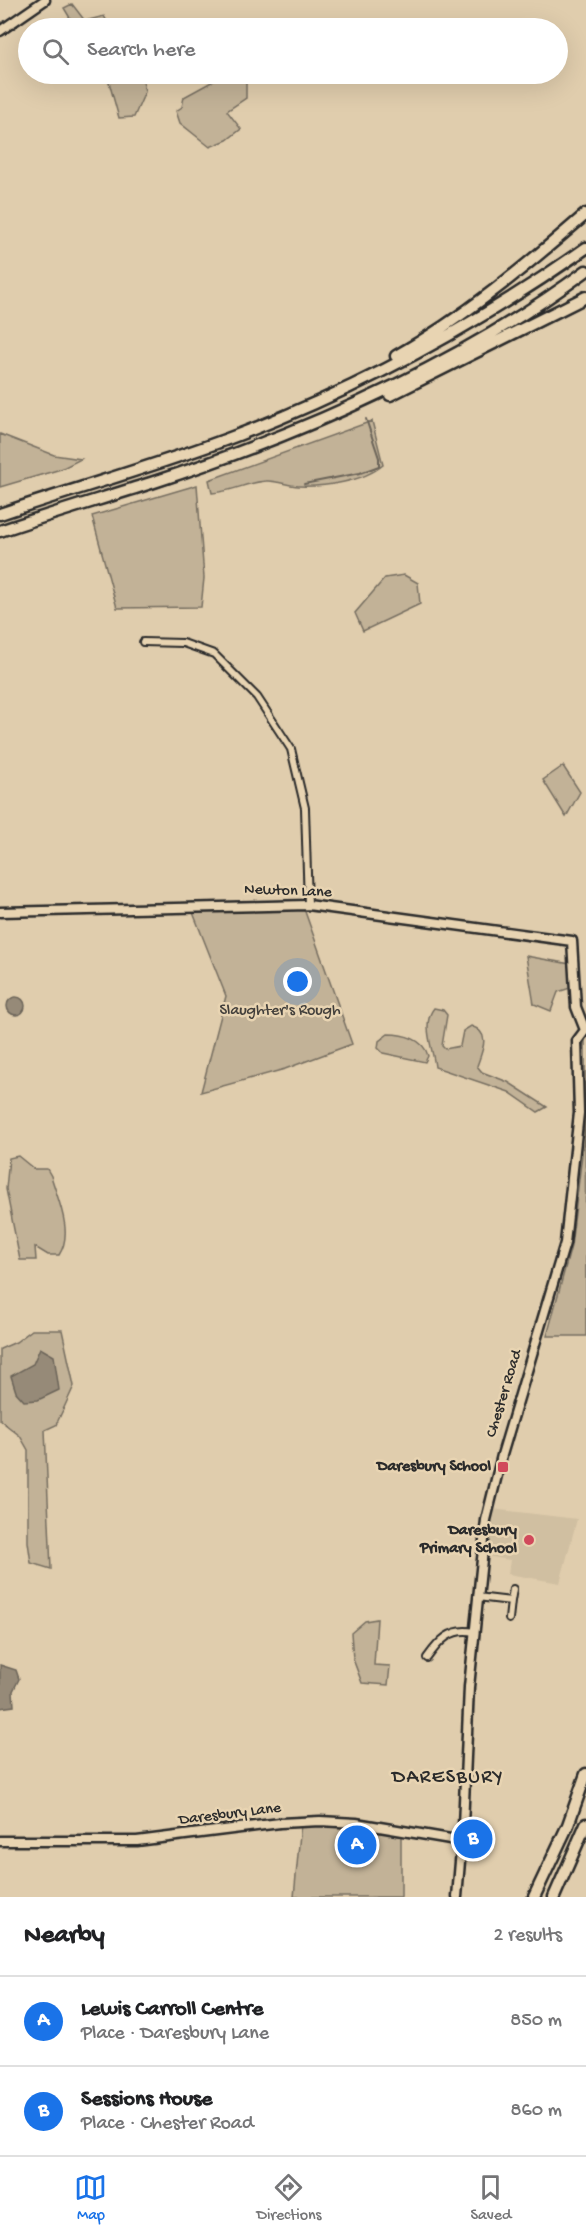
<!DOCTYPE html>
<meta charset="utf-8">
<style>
body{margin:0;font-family:"Gochi Hand",sans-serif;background:#f6f6f6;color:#202124}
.you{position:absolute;left:298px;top:982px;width:21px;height:21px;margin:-15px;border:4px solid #fff;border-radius:50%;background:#1a73e8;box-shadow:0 0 0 9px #1a73e833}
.badge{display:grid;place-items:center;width:39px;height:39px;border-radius:50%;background:#1a73e8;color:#fff;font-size:20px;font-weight:700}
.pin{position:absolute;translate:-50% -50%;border:3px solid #fff;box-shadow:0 2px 6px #0006}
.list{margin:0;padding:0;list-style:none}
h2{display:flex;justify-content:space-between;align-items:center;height:78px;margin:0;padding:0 24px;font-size:26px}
h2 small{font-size:20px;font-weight:400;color:#757577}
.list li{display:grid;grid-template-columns:39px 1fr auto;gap:18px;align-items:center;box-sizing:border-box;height:90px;padding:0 24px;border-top:2px solid #e0e0e0}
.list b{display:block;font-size:22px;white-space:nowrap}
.list p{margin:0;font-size:20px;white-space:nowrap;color:#757577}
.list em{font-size:20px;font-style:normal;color:#757577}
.icon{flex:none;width:33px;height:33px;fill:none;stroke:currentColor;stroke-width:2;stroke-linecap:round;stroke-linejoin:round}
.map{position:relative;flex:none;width:586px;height:1897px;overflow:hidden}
.search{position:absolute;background:#fff;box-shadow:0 6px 24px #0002;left:18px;right:18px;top:18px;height:66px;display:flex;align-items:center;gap:15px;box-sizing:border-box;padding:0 21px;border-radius:33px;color:#757577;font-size:22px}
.sheet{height:258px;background:#fff}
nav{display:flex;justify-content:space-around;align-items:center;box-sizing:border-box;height:84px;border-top:2px solid #e0e0e0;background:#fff;font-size:16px;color:#757577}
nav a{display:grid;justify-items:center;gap:3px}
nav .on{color:#1a73e8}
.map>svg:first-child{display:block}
.built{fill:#d0bfa1}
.green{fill:#c2b297;stroke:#766e61;stroke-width:1.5}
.water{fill:#968a78;stroke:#6b6459;stroke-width:1.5}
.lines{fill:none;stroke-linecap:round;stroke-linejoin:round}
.stream{stroke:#6b6459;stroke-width:2}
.street-casing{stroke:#2b2b2b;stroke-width:10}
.secondary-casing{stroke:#2b2b2b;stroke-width:13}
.highway-casing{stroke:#2b2b2b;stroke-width:15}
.street{stroke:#e8d4b2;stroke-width:6}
.secondary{stroke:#e8d4b2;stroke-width:8}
.highway{stroke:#e8d4b2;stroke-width:10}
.poi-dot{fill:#d1495b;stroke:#e8d4b2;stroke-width:2}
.labels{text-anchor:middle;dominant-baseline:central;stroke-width:5;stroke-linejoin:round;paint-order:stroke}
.street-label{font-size:16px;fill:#2b2b2b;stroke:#e8d4b2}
.park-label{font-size:16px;fill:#423f3b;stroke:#e8d4b2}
.poi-label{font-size:16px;font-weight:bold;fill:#2b2b2b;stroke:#e8d4b2;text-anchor:end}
.quarter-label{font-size:20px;letter-spacing:1.5px;fill:#2b2b2b;stroke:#e8d4b2}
</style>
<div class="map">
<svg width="586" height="1897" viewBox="0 0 586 1897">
<rect width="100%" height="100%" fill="#e0cdad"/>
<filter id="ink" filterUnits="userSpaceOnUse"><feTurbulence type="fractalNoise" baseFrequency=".0167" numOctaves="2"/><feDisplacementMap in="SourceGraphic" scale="12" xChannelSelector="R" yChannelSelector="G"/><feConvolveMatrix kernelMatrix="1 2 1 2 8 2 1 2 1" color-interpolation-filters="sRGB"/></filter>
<g filter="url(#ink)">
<path class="built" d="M492,1509L577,1519L560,1583L508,1574L510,1560L485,1556Z"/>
<path class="green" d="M72,4L85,21L104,16L111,28H76L64,8Z
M103,74H142L145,92L134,117L119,118L109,82Z
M226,74H237L246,81V98L227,111L241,129L227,140L210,147L180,123L176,111L182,107L184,97Z
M372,421L383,465C363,482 324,487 298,486C288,486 277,480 266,481C248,482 231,492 212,493L209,480Z
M0,434L54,455L81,459L61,469L0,487Z
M197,485L204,578L201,607L117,608L92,516Z
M404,575L418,583L420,604L363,631L355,613L385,578Z
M563,766L580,792L566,817L543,780Z
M303,906L352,1044L285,1069L201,1092L226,996L192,910Z
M526,956L570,964V988L558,992L551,1011L534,1004Z
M434,1008L443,1010L447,1015L442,1046L445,1049L460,1046L463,1031L471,1026C492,1033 482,1051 477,1066L482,1072L508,1082L547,1107L538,1112L509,1092L435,1067C433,1048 421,1024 434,1008Z
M388,1034C404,1034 424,1039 428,1056L425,1062L383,1053L378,1048L379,1041Z
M585,1036L586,1336H547L571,1246L584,1138L582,1050Z
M18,1156L34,1169H47L51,1176C58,1200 74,1233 59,1255H48L35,1247L36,1260H20L6,1189L9,1158Z
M32,1330H62L74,1386L56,1425L45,1430L51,1569L31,1563L28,1542V1450L20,1436L0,1420V1349L16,1342Z
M377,1619L374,1665L390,1666L388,1685L362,1683L353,1659L351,1633L365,1621Z
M301,1823L363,1827L401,1833V1897H294Z"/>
<path class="water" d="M7 1006a9 9 0 1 1 18 0a9 9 0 1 1-18 0Z
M40,1348L54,1356L59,1390L38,1400L24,1401L16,1392L11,1376L33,1364Z
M0,1665L16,1670L19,1679L13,1691L14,1706L0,1708Z"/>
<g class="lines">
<path class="stream" d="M304,484L360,473L379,466V458L366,419"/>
<defs>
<path id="street" d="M143,642L183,643L214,654L257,697L291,749L305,808L308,905
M477,1597L511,1601L509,1619
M511,1601L513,1589
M427,1658C439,1641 451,1627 474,1632"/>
<path id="secondary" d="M0,31L45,0
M0,912L308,905L572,941L576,1007L585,1030
M0,1841H137L280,1823L320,1821L356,1823L462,1841
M457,1897L463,1826L469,1687L486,1520L502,1455L565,1243L579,1113L577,1041L586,1029"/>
<path id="highway" d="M396,356C465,317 526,266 586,214
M390,395L586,297
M0,514C79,487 160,465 238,435C361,388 478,324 586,248
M0,531C50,514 101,499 151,483C304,433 456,367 586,271
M534,1897L568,1825L586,1774
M554,1897L586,1824"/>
</defs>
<use href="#street" class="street-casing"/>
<use href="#secondary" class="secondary-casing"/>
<use href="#highway" class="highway-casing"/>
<use href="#street" class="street"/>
<use href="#secondary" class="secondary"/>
<use href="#highway" class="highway"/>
</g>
</g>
<g class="poi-dot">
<rect x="497" y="1461" width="12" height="12" rx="3"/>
<circle cx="529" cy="1540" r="6"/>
</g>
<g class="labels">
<g class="street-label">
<text transform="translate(288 892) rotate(2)">Newton Lane</text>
<text transform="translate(505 1394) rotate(-73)">Chester Road</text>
<text transform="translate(230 1815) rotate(-7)">Daresbury Lane</text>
</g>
<g class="park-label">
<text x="280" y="1011">Slaughter's Rough</text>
</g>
<g class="poi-label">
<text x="491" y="1467">Daresbury School</text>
<text x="517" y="1531">Daresbury<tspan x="517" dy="18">Primary School</tspan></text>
</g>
<g class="quarter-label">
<text x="448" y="1778">DARESBURY</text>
</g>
</g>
</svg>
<div class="you"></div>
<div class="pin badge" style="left:357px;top:1845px">A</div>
<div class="pin badge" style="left:473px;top:1839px">B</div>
<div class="search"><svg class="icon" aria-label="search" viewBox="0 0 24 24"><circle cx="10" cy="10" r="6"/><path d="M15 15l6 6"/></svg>Search here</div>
</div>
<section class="sheet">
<h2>Nearby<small>2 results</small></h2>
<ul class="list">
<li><span class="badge">A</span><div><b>Lewis Carroll Centre</b><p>Place · Daresbury Lane</p></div><em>850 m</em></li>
<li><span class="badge">B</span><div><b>Sessions House</b><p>Place · Chester Road</p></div><em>860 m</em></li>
</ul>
</section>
<nav>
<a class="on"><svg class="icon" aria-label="map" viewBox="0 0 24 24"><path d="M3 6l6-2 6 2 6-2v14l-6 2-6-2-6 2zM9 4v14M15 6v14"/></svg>Map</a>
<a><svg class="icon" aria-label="directions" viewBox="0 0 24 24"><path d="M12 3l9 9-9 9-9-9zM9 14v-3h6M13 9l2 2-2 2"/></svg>Directions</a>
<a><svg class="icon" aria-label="saved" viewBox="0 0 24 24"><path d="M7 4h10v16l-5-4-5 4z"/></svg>Saved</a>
</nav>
